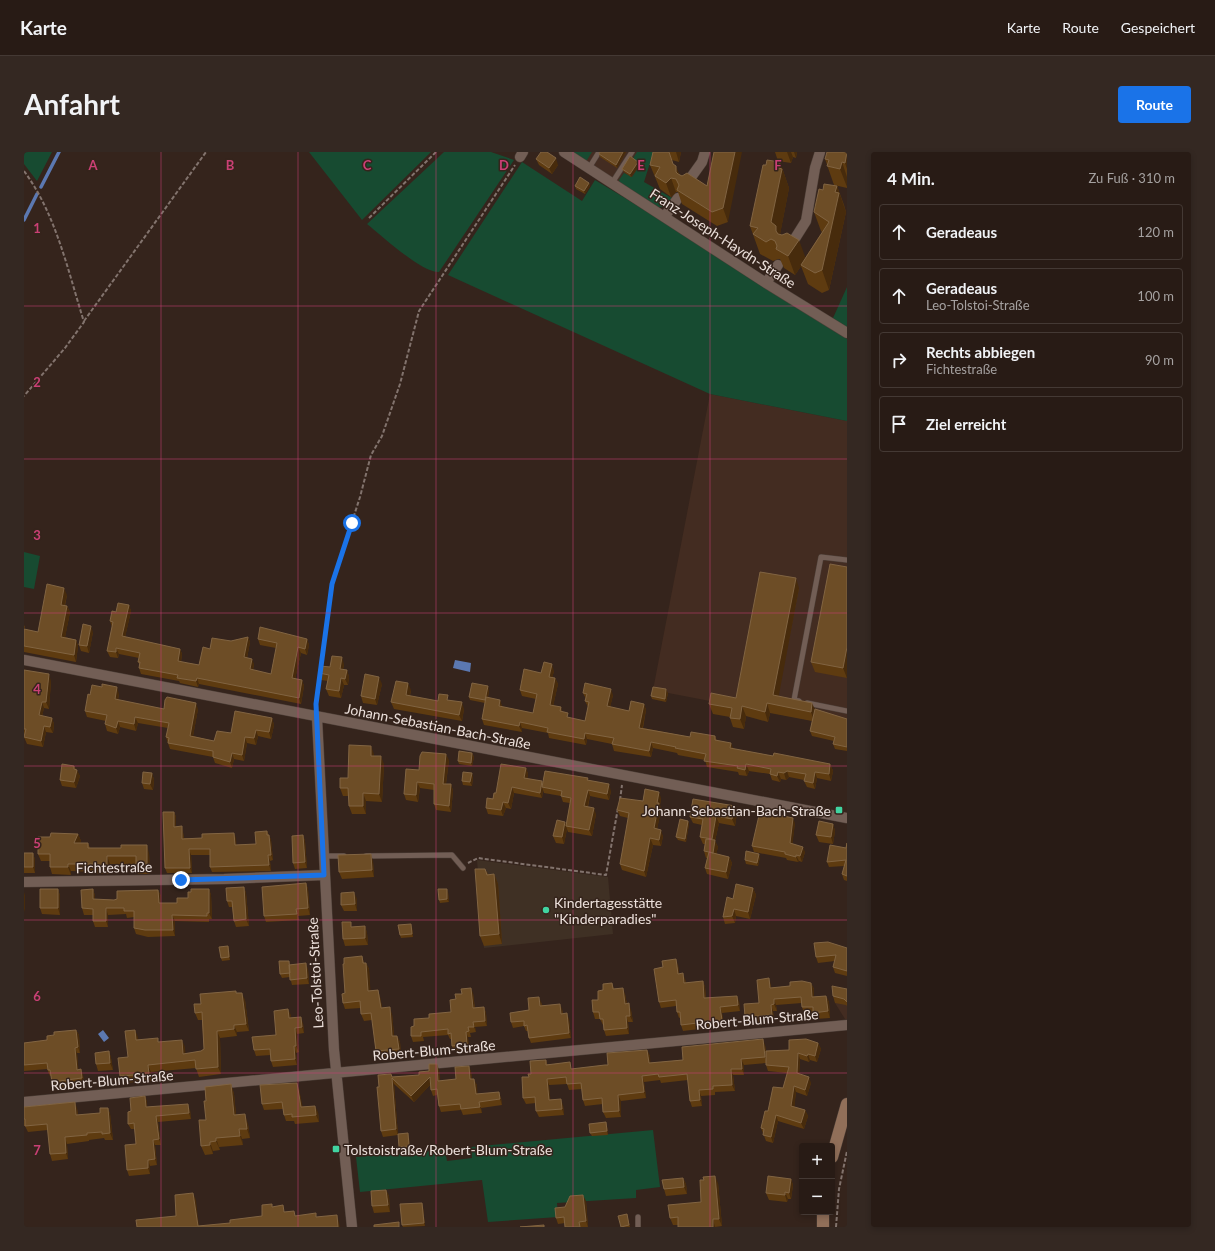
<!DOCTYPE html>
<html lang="de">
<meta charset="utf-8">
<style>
body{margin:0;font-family:Lato,sans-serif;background:#342822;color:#f1f3f6}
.controls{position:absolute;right:12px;bottom:12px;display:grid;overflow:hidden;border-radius:4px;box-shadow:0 2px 6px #0003}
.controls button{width:36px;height:36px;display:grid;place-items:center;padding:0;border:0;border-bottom:1px solid #443934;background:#281b15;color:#f1f3f6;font:20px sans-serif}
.stop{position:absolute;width:12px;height:12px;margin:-9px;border:3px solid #1a73e8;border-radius:50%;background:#fff}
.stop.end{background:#1a73e8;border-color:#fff;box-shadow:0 1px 4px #0008}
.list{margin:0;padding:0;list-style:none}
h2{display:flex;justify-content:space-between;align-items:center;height:52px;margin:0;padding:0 16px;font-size:17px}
h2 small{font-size:13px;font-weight:400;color:#a5a1a0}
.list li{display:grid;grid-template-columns:26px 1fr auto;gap:12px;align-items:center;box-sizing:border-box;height:56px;margin:0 8px 8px;padding:0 8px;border:1px solid #443934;border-radius:4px}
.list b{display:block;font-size:15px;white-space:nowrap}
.list p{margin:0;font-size:13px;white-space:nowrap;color:#a5a1a0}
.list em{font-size:13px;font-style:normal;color:#a5a1a0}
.icon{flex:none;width:22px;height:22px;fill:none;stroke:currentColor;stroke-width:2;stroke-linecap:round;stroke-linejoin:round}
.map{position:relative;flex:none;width:823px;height:1075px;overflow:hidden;border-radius:4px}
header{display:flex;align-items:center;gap:24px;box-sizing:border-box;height:56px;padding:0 20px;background:#281b15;border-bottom:1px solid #443934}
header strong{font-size:19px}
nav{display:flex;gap:22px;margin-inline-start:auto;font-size:14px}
.intro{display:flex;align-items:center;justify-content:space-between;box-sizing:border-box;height:96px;padding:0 24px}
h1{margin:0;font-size:28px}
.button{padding:10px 18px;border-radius:4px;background:#1a73e8;color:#fff;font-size:14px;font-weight:700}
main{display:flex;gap:24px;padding:0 24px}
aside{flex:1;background:#281b15;border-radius:4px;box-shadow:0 2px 6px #0003}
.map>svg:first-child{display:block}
.built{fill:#432c21}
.education{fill:#3f3024}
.green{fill:#174b31}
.water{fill:#5b78b1}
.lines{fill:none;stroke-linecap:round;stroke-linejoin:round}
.stream{stroke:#5b78b1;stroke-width:3.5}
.lane-casing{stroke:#4e4039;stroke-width:6}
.street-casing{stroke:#4e4039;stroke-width:11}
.secondary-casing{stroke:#4e4039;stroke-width:13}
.path{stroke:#82736d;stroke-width:2;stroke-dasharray:4 2;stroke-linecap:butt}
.lane{stroke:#725e55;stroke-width:5}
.street{stroke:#725e55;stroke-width:10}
.secondary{stroke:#916f59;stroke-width:12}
.wall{fill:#5e3b10}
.shaded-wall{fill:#472b0c}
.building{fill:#6d4d26;stroke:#816442}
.route{stroke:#1a73e8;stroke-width:5}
.grid{fill:none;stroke:#ca4075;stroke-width:1;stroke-opacity:0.55}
.poi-dot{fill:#41d4a1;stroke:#35241c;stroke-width:1.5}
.labels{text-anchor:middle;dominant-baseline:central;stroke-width:3;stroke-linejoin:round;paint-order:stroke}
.street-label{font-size:14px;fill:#ece0db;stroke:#35241c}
.poi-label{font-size:14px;fill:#ece0db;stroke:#35241c;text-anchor:start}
.grid-label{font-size:13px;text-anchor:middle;font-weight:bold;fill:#ca4075;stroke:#35241c;stroke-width:3;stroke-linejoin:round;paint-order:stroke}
</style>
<header>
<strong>Karte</strong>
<nav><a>Karte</a><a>Route</a><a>Gespeichert</a></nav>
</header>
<div class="intro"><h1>Anfahrt</h1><a class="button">Route</a></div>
<main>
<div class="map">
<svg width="823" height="1075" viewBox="0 0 823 1075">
<rect width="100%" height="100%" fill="#35241c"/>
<path class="built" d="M552,0H625L607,38L550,2Z
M686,242L823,269V567L800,571L629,538Z
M810,840L823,843V867H821L811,851Z"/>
<path class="education" d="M453,708L584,725L589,782L460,796Z"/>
<path class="green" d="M0,0H28L13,29L0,12Z
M285,0H407L338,68Z
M420,0H467L490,8L415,120C398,121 358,84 343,72Z
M547,0H568L563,8L560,9Z
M613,0H637L635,13L626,11L620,30L648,46L641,55H634L596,31L595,28L600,21L608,25L616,13L608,8Z
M498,10L558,49L571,28C657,79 739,135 823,187V269L686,242L424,123Z
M823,135V176L809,166Z
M0,400L16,404L10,437L0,435Z
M629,978L636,1035L612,1038V1046L533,1051L534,1065L464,1070L458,1028L336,1040L332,1005L421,998L423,1009L448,1006L447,995Z"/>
<path class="water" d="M431,508L447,511L446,520L429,516Z
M79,878L85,886L80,890L74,882Z"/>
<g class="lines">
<path class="stream" d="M17,35L35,0
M0,68L13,42"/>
<defs>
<path id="lane" d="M565,16L575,0
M588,31L608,0
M775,549L770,548L797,405L823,408
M783,551L823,559
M299,704H320
M342,704L428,703L439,716
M614,1065V1075"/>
<path id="street" d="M540,0L742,131L823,181
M496,5L499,0
M663,31L678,10L681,0
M641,64L654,46
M765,96L782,69L791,16L796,0
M742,131L754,113
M0,508L823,666
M293,566L310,898L328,1075
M0,730L200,727L300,723
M0,950L823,873"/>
<path id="secondary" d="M808,1005L823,952
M799,1075V1060"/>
</defs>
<use href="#lane" class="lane-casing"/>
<use href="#street" class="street-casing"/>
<use href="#secondary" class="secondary-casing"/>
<path class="path" d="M0,19C32,62 44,119 60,170L41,196L0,244
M345,66L412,0
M60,169L182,0
M297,517L308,432L336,345L347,303L358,284L376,232L395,159L491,13
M292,554L296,523
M596,648L598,633
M444,711L454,706L582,723L594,656
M812,1075L815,1037L823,999"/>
<use href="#lane" class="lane"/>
<use href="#street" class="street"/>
<use href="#secondary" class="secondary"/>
</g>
<path class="wall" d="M576,0H602L593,16L576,5L575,2Z
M629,0H657L655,10L648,8L649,12L656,23L683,34L690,0L704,70L693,74L658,52L654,40H652L647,45L636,37L626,13Z
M751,0H773L772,6L769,5L767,11L754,9Z
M823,0V36L810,33L801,7Z
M512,7L534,13L528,22L515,13Z
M756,10L765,36L756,82L781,106L798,80L797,79L790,60L799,38L813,34L820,53L822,60L805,138L798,141L784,132L777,114L771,123L760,116L756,107H754L749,109L736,102L726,74L742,13Z
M616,13L607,25L600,20L598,17Z
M565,31L566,34L561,42L552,37L551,34Z
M806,412L823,526L791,520L787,510Z
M775,436L754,544L791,558L823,567V599L811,597L809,592L810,589L788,584L786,579L788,569L746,561L744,570L722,564L720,577L709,575L706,566V565L689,562L685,552L712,546Z
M43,443L41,454H43L46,460L41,485L52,488L54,494L52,510L0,500V473L1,475L0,477L14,480Z
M105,453L107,459L101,485L156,497L158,502L157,510L175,513L186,497L207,489L224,485L226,490L223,506L230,512L229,518L247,522L252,496L236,493L234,487H283L285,493L283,503L277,501L271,527L278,528L280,534L277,552L175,532L174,535L156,531L155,529L117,522L115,516L116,513L114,510L115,506L95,502L94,506L86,505L83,499L88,475L86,469L92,460Z
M69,480L65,501L57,499L55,493Z
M320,512L319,518H323L325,525L324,533H320L317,546L305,544L302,537L304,529L297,528L295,521L306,515Z
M0,518L27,529L25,557L20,556L18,564L28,566L30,572L29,581L22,580L19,595L3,592L0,585L1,583L0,582Z
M530,519L528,526H531L534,532L529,554L537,555L538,560L545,566L561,569L564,555L561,549L562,547L559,541L589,543L586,555L605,559L620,552L622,558L619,576L666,585L691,584L693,589L707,591L709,597L749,604L806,612L809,619L807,629L793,626L791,637L783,635L780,629V628L765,625L762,628L757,627L756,630L748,628L746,622L725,619L723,624L715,623L714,620L683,615L681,608L654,603L653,601L629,596L627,605L590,599L588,592L563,587L562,593L525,586L524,581L498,576V580L460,573L458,567L461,551L446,548L445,545L465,538L464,546L476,548L478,555L509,561L512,547L498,544L496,538L517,521Z
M358,532L353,553L339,551L337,544Z
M387,538L386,544L414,549L425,548L440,557L438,569L370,557L367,550Z
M644,541L642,550L628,547L627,544Z
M95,542L94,548L140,557H174L169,584L190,589L207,581L248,566L250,573L247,587L234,584L232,593L223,591L220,609L210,607L208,616L191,611L189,605L146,597L142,585L144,576L114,571L112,579L96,575L94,582L83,579L81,572L82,569L63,565L61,559L66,543Z
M448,601L450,605L448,614L435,612L434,609Z
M350,602V604L360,612L358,650L342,649V662H328L325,654V644H319L316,636L324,626Z
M425,608L422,632H427L429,639L427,660L412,658L410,652V638L396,636L394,650L382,648L380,642L395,618Z
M50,614L56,624L52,636L38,634L36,628Z
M502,616L504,622L503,627L518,629L519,632L564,626V628L587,639L585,648L566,644L564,655L572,662L568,684L544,680L543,677L540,692L532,691L529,684L541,670L542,673L546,651L539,650L537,644L520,641L519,638L518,646L490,641L487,657L482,656L479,664L464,662L462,656L472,641Z
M128,621L130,628L129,638L120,637L118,631Z
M449,624L448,634L439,633L438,629Z
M637,646L636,653L637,658L633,677L639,684L637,694L629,693L622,725L598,718L596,712L604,666L596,664L593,658Z
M711,654L713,661L711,674L695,671L691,689L694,695L692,702L705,705L708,711L704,727L683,722L681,716L683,706H682L680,699L681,692H679L676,685L678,673L669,671L666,665Z
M150,660L152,665V674L159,680L160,686H212V693L232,692L243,679L247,688L249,708L246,709L247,719L188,720L186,715V703H167L168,721H143L141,716Z
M664,669L665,672L662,690L654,688L652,685Z
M771,671L768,692L781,700L778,710L775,709L774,710L763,708L762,706L730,700L728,694Z
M809,672L811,679L809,692L795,690L792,683Z
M54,682L57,689L56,691H64L66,696L125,701L126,722H114L112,714V712H86V722H74L73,720L47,719V723L28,722L26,715V709H17L14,702L26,685Z
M279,683L281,689L283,716L271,717L269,711Z
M823,691V729L820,728L818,722L820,714L805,715L803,710L822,696Z
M0,701H9L11,708V721H0Z
M736,705L734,714L722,712L721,708Z
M349,709L350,725L318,727L315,720Z
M461,717L464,722H470L474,732L478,792L460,794L456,784Z
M282,731L284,737L286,763L274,764L275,768L242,770L240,764Z
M220,735L222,741L225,774L212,775L210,769L208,755H205L203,749Z
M729,736L732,743L726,767L712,764L711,771L701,772L699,765L709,747Z
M34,737L36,744V763L18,762L16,756Z
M69,737L71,744V747L90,748L134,738L137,744V751H153L164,746L167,740L185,737L187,743L188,767H185V770L151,769V784L124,785L112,782L110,776V765L103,766L102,762L84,763V775H71L69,769V763H60L58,756Z
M424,740L425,750L416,751L415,748Z
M333,747V759H320L317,753Z
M341,774L343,781L344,793L321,794L319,787L329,775Z
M388,775L389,785L377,786L376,783Z
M204,794L205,797L206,808L198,809L197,806Z
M823,796V824L811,821L809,815L811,809L794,811L792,805Z
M338,804L340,811H342L345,817L346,839L354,838L356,845L358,856L368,862L370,884H373L376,890L377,903L355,905L352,899L348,868L340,869L337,862V856L321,857L319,851L321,841L320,812Z
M266,813L284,817L285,832L268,833L266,825L258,826L256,822Z
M654,813L655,822L661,827L662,831L679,829L681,835L682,846L715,849L716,859L698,861L700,874L659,879L657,873V865L655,866L653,860L652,854L637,856L635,850Z
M588,831L590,837L601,842L603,852L607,858L609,870H604L605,882L582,884L580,878V873H579L576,867H571L569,860L574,848L579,838Z
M787,831L790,837V845L802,844L805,850L806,866L791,867L789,861H780L778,855V851L752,853L753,859H749L750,869L723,871L721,865L735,851L747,833V836Z
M823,837V854L822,853L811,851L809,844Z
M213,841L221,848L225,879L213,880V884L196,886L197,922L175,925L172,916L127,920V929L98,931L96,924L104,905L111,878L114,888L135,890L161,895V902L177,899L180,897L178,868H174L171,861L177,852Z
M449,841L451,856L460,855L462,861L463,874L451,875L452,880L446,881L447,885H444L445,898L430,899L428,894V887H426L424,883L399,885L400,889L389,890L387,884L390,874L405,866L427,860L432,847Z
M517,850L518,853L538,857L539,862L545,867L547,886L507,891L505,886L504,879H502L500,874L489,876L487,870Z
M264,857L267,866L279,871L280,881L273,882L275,900L272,901L273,913L249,915L247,909V903L232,904L230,898L252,883Z
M52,878L55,883L56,901H53L54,917L59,923L60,932L30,936L28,930L27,924H26L23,917L0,919V889V891L23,888L30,883Z
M794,891L797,897L793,910L786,908L785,910L776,907L775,922L787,931L783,944L772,940L770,955L781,958L784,964L780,977L754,969L749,991L742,989L737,976L744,959L759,936L763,921L744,919L742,913V911L720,913V923H709L711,939L691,940V943L677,944L678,954L668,955L666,949L664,928L637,931L636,928L620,930L622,946L597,949V965L582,966L579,960V952L561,954L559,948L558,937L545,938L543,932L525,933L526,948L539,953L540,963L515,965L512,959V951L502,952L499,946L505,925L522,908L523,912L548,917L584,913L623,898L626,904V911L659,908L741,893L742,899L765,898Z
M85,899L87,906L89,918L74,919L72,912Z
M445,914L447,920L448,927L453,933V942L477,946L478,953L457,956L458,961L439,963L437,958L417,960L415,954L413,943L409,944L407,938L406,933L390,950L370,932L374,983L359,985L357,979L355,935L368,925L395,923L405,919L415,918L416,929L432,927Z
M207,932L210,942L212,963L224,972L226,986L218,987L219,993L195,995L196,998L189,999V1002L181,1003L177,994L182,968V949Z
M275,937L278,955L294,960L295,970L271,972L270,969H262L260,963L259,957L240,958L238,952Z
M121,944L123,950V955L166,958L167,967L134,970L137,993H131L133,1013L126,1014V1022L105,1024L103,1018L112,992L111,977H107L104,972L107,959Z
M0,955L53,956L54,963L76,961L84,956L86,962L89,988H81L80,986L65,988V989L43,992L44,1007L28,1009L26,1002L24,978L4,980L1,974H0Z
M582,970L583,974L584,983L568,984L566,981Z
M385,985L386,998H376L375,995Z
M659,1026L662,1032L663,1042L642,1044L640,1037Z
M767,1027L769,1033L767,1047H764L763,1050L745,1048L742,1041Z
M694,1031L698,1074L691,1075H654V1073H649L646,1066L677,1050Z
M362,1038L365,1044L366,1060L350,1061L348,1054Z
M562,1049L564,1075H541V1071L534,1072L532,1066L541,1055Z
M398,1051L399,1055L401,1074L379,1075L378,1073Z
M603,1062L606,1075H597Z"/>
<path class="shaded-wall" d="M599,0H602L593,16L592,13Z
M652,0H657L655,10Z
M711,0H718L704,70L699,56Z
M763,0H767L769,5L767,11Z
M770,0H773L772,6Z
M823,1V17L821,11Z
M532,6L534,13L528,22L525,16Z
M614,10L616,13L607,25L606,22Z
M756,10L765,36L756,83L759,93L747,70Z
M818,10L823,25V35L816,17Z
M652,14L657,28L652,19Z
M647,26L652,40L647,45L642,31Z
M565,31L566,34L561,42L560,39Z
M813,34L822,60L805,138L798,118Z
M775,88L782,107L771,123L764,104Z
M772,426L775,436L753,553L749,543Z
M40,436L43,443L39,459L37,453Z
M105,453L107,459L100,490L98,484Z
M43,454L46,460L40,491L37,485Z
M67,474L69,480L65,501L63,494Z
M224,485L226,490L222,511L220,505Z
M283,487L285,493L283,503L281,497Z
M52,488L54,494L52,510L50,503Z
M274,495L277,501L270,532L268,526Z
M823,495V526L819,516Z
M92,496L95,502L94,506L92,500Z
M156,497L158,502L156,515L154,509Z
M318,505L320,512L318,524L316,517Z
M228,507L230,512L228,523L226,517Z
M528,512L530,519L527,531L525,525Z
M323,518L325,525L324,533L321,527Z
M25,522L27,529L25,557L22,550Z
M355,525L358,532L353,553L351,547Z
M173,526L175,532L174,535L172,529Z
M317,526L320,533L317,546L315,539Z
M531,526L534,532L528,559L526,553Z
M278,528L280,534L277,552L275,546Z
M384,531L387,538L384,550L382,543Z
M464,534L465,538L463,551L462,548Z
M93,535L95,542L93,553L91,547Z
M587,537L589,543L585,560L583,554Z
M642,537L644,541L642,550L641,547Z
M476,548L478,554L477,560L475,554Z
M18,550L20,556L17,569L15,563Z
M438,550L440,557L438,569L435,563Z
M172,551L174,557L168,590L166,584Z
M743,551L746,561L744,570L741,560Z
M788,551L792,560L790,569L787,560Z
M620,552L622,558L617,582L615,576Z
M718,554L722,564L720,577L716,567Z
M111,565L114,571L112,579L110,572Z
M28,566L30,572L29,581L26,575Z
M248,566L250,573L247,587L245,580Z
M94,569L96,575L94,582L92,576Z
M496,570L498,576V580L495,574Z
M20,574L22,580L19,595L17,589Z
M232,578L234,584L232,593L230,586Z
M561,581L563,587L562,593L560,587Z
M221,585L223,591L220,609L218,603Z
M627,590L629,596L627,605L625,599Z
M707,591L709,597L706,596Z
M347,594L350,602V612L347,604Z
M208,601L210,607L208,616L206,610Z
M448,601L450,605L448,614L447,611Z
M422,602L425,608L421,638L419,632Z
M357,604L360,612L358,650L355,642Z
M722,612L725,619L723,624L721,618Z
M806,612L809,619L807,629L805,622Z
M50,614L53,620V618L56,624L52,636L50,630Z
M502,616L504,622L503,632L500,626Z
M763,619L765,625L762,628L760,621Z
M754,620L757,627L756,630L753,624Z
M791,620L793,626L791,637L789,631Z
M128,621L130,628L129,638L126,632Z
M448,621L449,624L448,634L446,630Z
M518,629L520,635H518L519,638L518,646L516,641Z
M393,630L396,636L394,650L392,643Z
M427,632L429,639L427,660L425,654Z
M585,632L587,639L585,648L583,642Z
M488,635L490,641L487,657L484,651Z
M564,638L566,644L562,660L560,654Z
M635,640L637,646L636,653L637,658L632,683L630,676L633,651Z
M339,641L342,649V662L339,654Z
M479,650L482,656L479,664L477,658Z
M711,654L713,661L711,674L708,667Z
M570,656L572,662L568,684L565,678Z
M150,660L152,665V680L150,675Z
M692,664L695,671L691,689L694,695L691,708L689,701L688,687Z
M769,666L771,671L768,697L766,691Z
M664,669L665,672L662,690L661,687Z
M541,670L543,677L540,692L538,685Z
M809,672L811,679L809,692L807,685Z
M158,674L159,680L160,692L158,687Z
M637,678L639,684L637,694L635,688Z
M210,681L212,686L213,699L211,693Z
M54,682L57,689L53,699L50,691Z
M245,683L247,688L249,708L247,703Z
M279,683L281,689L283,716L281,710Z
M626,686L629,693L622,725L620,719Z
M123,693L125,701L126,722L123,714Z
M779,695L781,700L778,710L776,704Z
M165,697L167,703L168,721L166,716Z
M9,701L11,708V721L9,715Z
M347,702L349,709L350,725L348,718Z
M735,702L736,705L734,714L733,711Z
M244,703L246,709L247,719L245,713Z
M772,703L775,709L774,710L772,705Z
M83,704L86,712V722L83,715Z
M705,705L708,711L704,727L702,720Z
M44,712L47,719V723L44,715Z
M470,722L474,732L478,792L475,782Z
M282,731L284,737L286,763L284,756Z
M220,735L222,741L225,774L222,767Z
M729,736L732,743L726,767L724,760Z
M34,737L36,744V763L34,756Z
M69,737L71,744V754L69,747Z
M185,737L187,743L188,767L185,761Z
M423,737L424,740L425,750L423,747Z
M134,738L137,744V758L135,751Z
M0,740L1,743V757L0,760Z
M330,740L333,747V759L331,752Z
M82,756L84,763V775L82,769Z
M710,757L712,764L711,771L708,764Z
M148,763L151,769V784L149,778Z
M387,772L388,775L389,785L388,782Z
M341,774L343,781L344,793L341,786Z
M204,794L205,797L206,808L205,805Z
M652,807L654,813L656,827L654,822Z
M282,811L284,817L285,832L283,826Z
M342,811L345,817L347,845L344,839Z
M659,821L661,827L662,836L660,831Z
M745,826L747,833L748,842L746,836Z
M679,829L681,835L682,852L680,846Z
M787,831L790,837V851L788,845Z
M447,836L449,841L451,862L449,856Z
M599,836L601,842L604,858L601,852Z
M354,838L356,845L360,863L357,856Z
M218,841L221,848L225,879L222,872Z
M713,844L715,849L716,859L714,853Z
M802,844L805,850L806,866L804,859Z
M515,845L517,850L518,859L516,854Z
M750,847L752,853L753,859L750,852Z
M605,851L607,858L609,870L606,864Z
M536,852L538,857L539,867L537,862Z
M747,853L749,859L750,869L748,863Z
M366,855L368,862L371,891L368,884Z
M460,855L462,861L463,874L461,869Z
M696,855L698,861L700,874L698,868Z
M264,857L267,863V872L265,866Z
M543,861L545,867L547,886L545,881Z
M602,864L604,870L605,882L603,876Z
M277,865L279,871L280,881L278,875Z
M449,870L451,875L452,880L450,875Z
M210,873L213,880V884L210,877Z
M271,876L273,882L275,900L272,894Z
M52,878L55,883L56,901L54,895Z
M111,878L114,885L115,895L112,888Z
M193,879L196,886L197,922L194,915Z
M442,880L444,885L445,898L443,892Z
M373,884L376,890L377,903L375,897Z
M739,887L741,893L743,911L741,905Z
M158,888L161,895L162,909L159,902Z
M794,891L797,897L793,910L791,904Z
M270,894L272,901L273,913L271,907Z
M51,896L53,901L55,923L53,918Z
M623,898L626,904L627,917L625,911Z
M85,899L87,906L89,918L86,911Z
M774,901L776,907L775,927L773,921Z
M784,902L786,908L785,910L783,904Z
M717,907L720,913V923L718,917Z
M413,912L415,918L416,935L414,929Z
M124,913L127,920V929L125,922Z
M445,914L447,920L449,933L446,927Z
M57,917L59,923L60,932L58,926Z
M707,917L709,923L711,939L708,933Z
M618,924L620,930L622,946L620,940Z
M406,925L408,931L390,950L387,944Z
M785,925L787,931L783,944L781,938Z
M368,926L370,932L374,983L372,977Z
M450,927L453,933L454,948L452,942Z
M523,927L525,933L527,954L525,948Z
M273,931L275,937L280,961L277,955Z
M207,932L210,942L213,973L210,963Z
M770,934L772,940L770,960L767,954Z
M675,938L677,944L678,954L676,948Z
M475,940L477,946L478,953L476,947Z
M594,943L597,949V965L595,959Z
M121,944L123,950L124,961L122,955Z
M537,947L539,953L540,963L538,957Z
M51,950L53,956L54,970L52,963Z
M455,950L457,956L458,961L456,955Z
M164,952L166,958L167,967L165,961Z
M291,954L294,960L295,970L292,963Z
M84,956L86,962L89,988L86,981Z
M781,958L784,964L780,977L777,971Z
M221,962L224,972L226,986L223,977Z
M752,963L754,969L749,991L747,985Z
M132,964L134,970L137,993L135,987Z
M582,970L583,974L584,983L583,979Z
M215,977L218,987L219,993L216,984Z
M384,981L385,985L386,998L385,994Z
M41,985L43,992L44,1007L42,1001Z
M192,986L196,998L192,989Z
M129,988L131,993L133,1013L131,1007Z
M186,990L189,999V1002L186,993Z
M124,1008L126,1014V1022L124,1016Z
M691,1024L694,1031L698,1074L695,1067Z
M659,1026L662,1032L663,1042L660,1035Z
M767,1027L769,1033L767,1047L765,1041Z
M362,1038L365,1044L366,1060L364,1053Z
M761,1040L764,1047L763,1050L761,1043Z
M169,1041L172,1048L175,1075H174Z
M559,1043L562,1049L564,1075L562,1069Z
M398,1051L399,1055L401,1074L400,1071Z
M313,1063L315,1070L316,1075H314Z
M689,1067L691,1075H689Z"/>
<path class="building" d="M517,0H523L532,6L525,16L512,7Z
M576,0H599L592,13L575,2Z
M629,0H645L649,12L652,14V20L654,22L658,24L663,21L683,34L690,0H711L699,56L688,60L653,38L655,33L652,27L647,26L642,31L631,24L636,15L626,13Z
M803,0H823L821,11L818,10L816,17L803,14L805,8L801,7Z
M606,4L614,10L606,22L598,17Z
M743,8L756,10L755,16L758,17L747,70L752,74V79L754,82L758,83L763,81L775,88L764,104L752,97L753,94L751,89L747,87L742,90L729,82L734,76L726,74L739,13H742Z
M556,25L565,31L560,39L551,34Z
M800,32L813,34L811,40L815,41L798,118L791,121L777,113L805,70L790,60L795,37L799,38Z
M806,412L823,415V495L819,516L787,510Z
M736,420L772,426L749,543L788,551L787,560L743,551L741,560L718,554L716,567L706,566L708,556L685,552L687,541L712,546Z
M23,432L40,436L37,453L43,454L37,485L52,488L50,503L0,494V477L14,480Z
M94,451L105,453L98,484L156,497L154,509L164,511L175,513L179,495L186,497L188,486L207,489L224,485L220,505L228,507L226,517L247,522L253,491L234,487L236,475L283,487L281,497L274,495L268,526L278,528L275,546L173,526L172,529L153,526L154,523L115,516L116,510H114L116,501L92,496V500L83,499L89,470L86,469L88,459L92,460Z
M59,472L67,474L63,494L55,493Z
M308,504L318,505L316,517L323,518L321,527L317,526L315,539L302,537L305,523L295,521L296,514L306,515Z
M520,510L528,512L525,525L531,526L526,553L537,555L536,559L544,561L543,565L561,569L565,550L561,549L563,542L559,541L561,531L587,537L583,554L605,559L607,549L620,552L615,576L666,585L667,580L691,584V588L707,591L706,596L749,604L750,601L806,612L805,622L791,620L789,631L780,629L782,622L763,619L760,621L754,620L753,624L746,622L747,617L722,612L721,618L713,616L714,614L680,609L682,602L651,596L652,595L627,590L625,599L588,592L590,586L561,581L560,587L523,580L524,576L496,570L495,574L458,567L462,545L476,548L475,554L509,561L513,542L496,538L500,517L517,521Z
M0,518L25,522L22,550H18L15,563L28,566L26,575L20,574L17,589L0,585L2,577H0Z
M341,522L355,525L351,547L337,544Z
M372,529L384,531L382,543L414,549L415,542L424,543L423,548L438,550L435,563L367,550Z
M448,531L464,534L461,548L445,545Z
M78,532L93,535L91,547L140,557L141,548L143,545L172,551L166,584L190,589L193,579L207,581L211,559L248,566L245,580L232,578L230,586L221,585L218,603L208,601L206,610L189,605V599L144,591L145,586L142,585L145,571L111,565L110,572L94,569L92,576L81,572L83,563L61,559L64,542L66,543L68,533L78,535Z
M629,535L642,537L641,547L627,544Z
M791,557L823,567V595L809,592L811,585L786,579Z
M325,593L347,594V604H357L355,642L339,641V654H325L324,636H316V626H324Z
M435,599L448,601L447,611L434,609Z
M398,600L422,602L419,632H427L425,654L410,652V632L393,630L392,643L380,642L382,617L395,618L396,604Z
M38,612L50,614V617L53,618L50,630L36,628Z
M477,612L502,616L500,626L518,629L516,641L488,635L484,651L479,650L477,658L462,656L463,646L469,647L470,641H472Z
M521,619L564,626L563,628L585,632L583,642L564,638L560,654L570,656L565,678L542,674L547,646L537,644L538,639L518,635Z
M119,620L128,621L126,632L118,631Z
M439,620L448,621L446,630L438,629Z
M621,637L635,640L633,651H635L630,676L637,678L635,688L626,686L620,719L596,712L605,661L593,658L596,646L619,649Z
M669,647L711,654L708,667L692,664L688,687L676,685L679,667L666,665Z
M736,659L769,666L766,691L779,695L776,704L772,703V705L761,702V700L728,694Z
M139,660H150V675L158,674V687L178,686V682L210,681L211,693L232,692L231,680L243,679V683H245L247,703H244L245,713L186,715V697H165L166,716H141Z
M656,667L664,669L661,687L652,685Z
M533,668L541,670L538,685L529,684Z
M795,669L809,672L807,685L792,683Z
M27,681L54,682L50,691H64V696H97V693H123V714H112V704H83V715H71V712H44V715H26V702H14V685H26Z
M279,683L281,710L269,711L268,684Z
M682,687L691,688L689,701L685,700L705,705L702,720L681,716L685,700L680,699Z
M823,691V724L818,722L822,708L803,710L806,693L822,696Z
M722,699L735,702L733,711L721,708Z
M0,701H9V715H0Z
M347,702L348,718L315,720L314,703Z
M451,717H461L463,723L470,722L475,782L456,784Z
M282,731L284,756L272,757L273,762L240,764L238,735Z
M712,732L729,736L724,760L710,757L708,764L699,765L703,745L709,747Z
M220,735L222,767L210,769L208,749H203L202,736Z
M16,737H34V756H16Z
M69,737V747L90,748L93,747V739L134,738L135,751H153V746H164V740H167V737H185V761H183V764L148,763L149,778H121L110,776V759H100V756H82V769H69V757L58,756L57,738Z
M414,737H423V747L415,748Z
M330,740L331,752L317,753V741Z
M318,770H327V775L341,774V786L319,787Z
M387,772L388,782L376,783L374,773Z
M804,790L823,796V819L809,815L812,803L792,805L790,791Z
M204,794L205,805L197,806L195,795Z
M338,804L339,811H342L344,839L354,838L357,856L366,855L368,884H373L375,897L352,899L347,861L337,862L336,849L319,851L318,842L321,841L319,812H320V806Z
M652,807L654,822L659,821L660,831L679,829L680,846L713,844L714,853L696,855L698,868L657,873L656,860H653L652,848L635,850L630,817L639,815L638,809Z
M255,809H265L266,821L256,822Z
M282,811L283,826L266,828L265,813Z
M745,826L746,836L766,834V830L778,829L787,831L788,845L802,844L804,859L789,861V855H778L777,845L750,847V852L747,853L748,863L721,865L720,852L735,851L733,828Z
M588,831L589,837L599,836L601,852L605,851L606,864H602L603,876L580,878L579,867H576L575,860H569L568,848H574V839L579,838V832Z
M808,834L823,837V850L820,847L809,844Z
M447,836L449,856L460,855L461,869L449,870L450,875H444L445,879L442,880L443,892L428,894L427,881L424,882V877L397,880V884H387V875L390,874V867L405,866V862L427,860L426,848L432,847L431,842H438L437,837Z
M212,839V841H218L222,872L210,873V877L193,879L194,915L172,917L171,908L124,913L125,922L96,924L94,906L104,905L101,879L111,878L112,888L134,886V890L158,888L159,902L177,899L180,897L178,860L171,861L170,852H177L176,842Z
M515,845L516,854L536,852L537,862L543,861L545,881L505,886L503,873L500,874V869L487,870L486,861L505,858L504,846Z
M264,857L265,866L277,865L278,875L271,876L272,894H270L271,907L247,909L246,897L230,898L228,885L252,883L250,859Z
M52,878L54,895L51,896L53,918L57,917L58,926L28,930L26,918H24L23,911L0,913V891L23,888V884L30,883V880Z
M739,887L741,905L717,907L718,917H707L708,933L689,934V937L675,938L676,948L666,949L663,922L635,925L634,922L618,924L620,940L594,943L595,959L579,960L578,946L559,948L557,931L543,932L542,925L523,927L525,948L537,947L538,957L512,959L511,945L499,946L498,925H505L504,922H507L506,909L522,908V913L546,910L547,917L581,913H584L583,901L623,898L625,911L659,908L658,895Z
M782,887L794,891L791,904L784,902L783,904L774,901L773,921L785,925L781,938L770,934L767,954L781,958L777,971L752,963L747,985L739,983L740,977L737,976L741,959H744L749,935L759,936L765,915L742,913V899L765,898V888Z
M85,899L86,911L72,912L71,901Z
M405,912H413L414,929L432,927L431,915L445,914L446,927H450L452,942L475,940L476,947L455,950L456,955L437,957L436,952L415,954L413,937L407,938L406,925L387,944L368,926L372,977L357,979L353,935H355L354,923L367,922L368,925L395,923V920L405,919Z
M273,931L277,955L291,954L292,963L268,965V962L260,963L258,950L238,952L236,933Z
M207,932L210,963L221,962L223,977H215L216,984L192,986V989L186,990V993L177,994L175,968H182L180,949H182L181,935Z
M121,944L122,955L164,952L165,961L132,964L135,987L129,988L131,1007L124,1008V1016L103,1018L101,993L112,992L110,971L104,972V960L107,959L106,946Z
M51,950L52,963L76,961V956H84L86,981L78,982V980L63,981V983L41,985L42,1001L26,1002L23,972L1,974V967H0V955Z
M582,970L583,979L566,981L565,972Z
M384,981L385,994L375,995L374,982Z
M691,1024L695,1067H689V1075H654V1065L646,1066L644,1053L677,1050L676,1028H680L679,1025Z
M744,1024L767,1027L765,1041L761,1040V1043L742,1041Z
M659,1026L660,1035L640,1037L638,1028Z
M362,1038L364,1053L348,1054L347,1039Z
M169,1041L174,1074L206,1071V1068L238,1064V1053L248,1052V1055L259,1053L260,1060L270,1059L271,1064L292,1061V1065L313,1063L314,1075H113L112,1068L152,1064L151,1043Z
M559,1043L562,1069L555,1070L556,1075H541L540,1065L532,1066L531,1056L541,1055L546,1044Z
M398,1051L400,1071L378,1073L376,1052Z
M603,1062L605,1073L597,1075L594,1064Z
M375,1070V1075H350V1073Z
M520,1073V1075H496Z"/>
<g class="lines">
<path class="route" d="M157,728L300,723L292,552L308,432L328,371"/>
</g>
<path class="grid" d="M137,0V1075M274,0V1075M412,0V1075M549,0V1075M686,0V1075M0,154H823M0,307H823M0,461H823M0,614H823M0,768H823M0,921H823"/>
<g class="poi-dot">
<rect x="811" y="654" width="8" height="8" rx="2"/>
<circle cx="522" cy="758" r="4"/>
<rect x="308" y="993" width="8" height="8" rx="2"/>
</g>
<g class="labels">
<g class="street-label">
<text transform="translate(699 86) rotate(33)">Franz-Joseph-Haydn-Straße</text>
<text transform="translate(414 574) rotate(11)">Johann-Sebastian-Bach-Straße</text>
<text transform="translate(90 715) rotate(-1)">Fichtestraße</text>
<text transform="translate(291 821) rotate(-93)">Leo-Tolstoi-Straße</text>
<text transform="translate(733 867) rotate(-5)">Robert-Blum-Straße</text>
<text transform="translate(410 898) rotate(-5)">Robert-Blum-Straße</text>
<text transform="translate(88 928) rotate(-5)">Robert-Blum-Straße</text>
</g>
<g class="poi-label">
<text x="807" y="658" text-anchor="end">Johann-Sebastian-Bach-Straße</text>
<text x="530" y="750">Kindertagesstätte<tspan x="530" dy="16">"Kinderparadies"</tspan></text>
<text x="320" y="997">Tolstoistraße/Robert-Blum-Straße</text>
</g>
</g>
<g class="grid-label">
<text x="69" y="18">A</text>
<text x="206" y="18">B</text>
<text x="343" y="18">C</text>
<text x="480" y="18">D</text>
<text x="617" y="18">E</text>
<text x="754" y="18">F</text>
<text x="13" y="81">1</text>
<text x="13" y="235">2</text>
<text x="13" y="388">3</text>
<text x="13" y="542">4</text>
<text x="13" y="696">5</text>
<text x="13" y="849">6</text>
<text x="13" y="1003">7</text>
</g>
</svg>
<div class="controls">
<button>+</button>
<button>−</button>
</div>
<div class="stop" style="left:328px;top:371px"></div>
<div class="stop end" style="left:157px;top:728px"></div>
</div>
<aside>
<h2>4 Min.<small>Zu Fuß · 310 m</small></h2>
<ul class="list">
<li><svg class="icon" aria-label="ahead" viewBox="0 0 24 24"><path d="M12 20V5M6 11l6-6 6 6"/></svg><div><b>Geradeaus</b></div><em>120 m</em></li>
<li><svg class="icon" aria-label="ahead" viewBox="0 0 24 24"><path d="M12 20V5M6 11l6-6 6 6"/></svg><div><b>Geradeaus</b><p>Leo-Tolstoi-Straße</p></div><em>100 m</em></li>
<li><svg class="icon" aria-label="right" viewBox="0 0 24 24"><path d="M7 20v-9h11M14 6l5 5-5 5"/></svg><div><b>Rechts abbiegen</b><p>Fichtestraße</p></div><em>90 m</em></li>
<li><svg class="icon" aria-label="arrive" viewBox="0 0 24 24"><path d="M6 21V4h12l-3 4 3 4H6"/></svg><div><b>Ziel erreicht</b></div></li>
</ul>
</aside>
</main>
